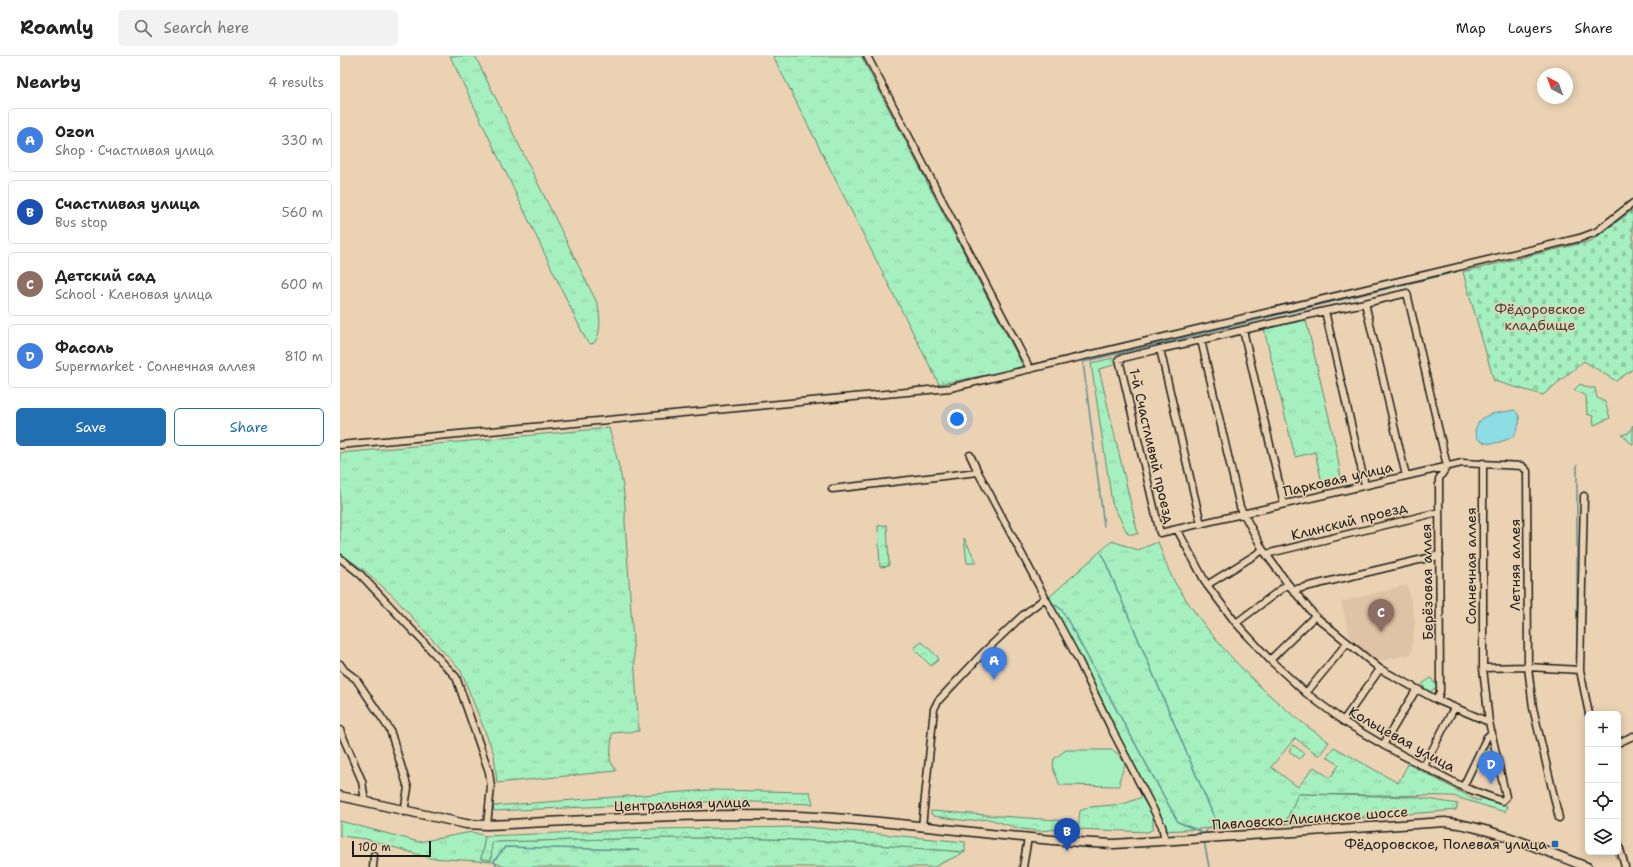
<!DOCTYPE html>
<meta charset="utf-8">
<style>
body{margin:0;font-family:"Shantell Sans",sans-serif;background:#f2f2f2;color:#222}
.controls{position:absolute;right:12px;bottom:12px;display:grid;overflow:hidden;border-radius:6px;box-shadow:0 2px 10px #0003}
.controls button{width:36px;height:36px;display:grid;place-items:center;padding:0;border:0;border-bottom:1px solid #e0e0e0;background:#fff;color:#222;font:20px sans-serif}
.compass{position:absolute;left:1197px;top:12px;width:36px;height:36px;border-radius:50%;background:#fff;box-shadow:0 2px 10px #0003;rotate:319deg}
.scale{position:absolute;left:12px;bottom:10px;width:79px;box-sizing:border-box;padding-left:4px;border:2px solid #1c1c1c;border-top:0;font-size:11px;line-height:14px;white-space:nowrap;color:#1c1c1c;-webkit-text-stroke:3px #ead2b2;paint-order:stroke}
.you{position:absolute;left:617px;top:363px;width:14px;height:14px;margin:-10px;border:3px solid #fff;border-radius:50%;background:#1a73e8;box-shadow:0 0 0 6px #1a73e833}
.badge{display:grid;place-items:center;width:26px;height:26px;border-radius:50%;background:#1f6fb2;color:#fff;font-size:13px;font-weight:700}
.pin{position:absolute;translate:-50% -33px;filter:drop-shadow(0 1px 2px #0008)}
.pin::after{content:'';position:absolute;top:21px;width:14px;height:12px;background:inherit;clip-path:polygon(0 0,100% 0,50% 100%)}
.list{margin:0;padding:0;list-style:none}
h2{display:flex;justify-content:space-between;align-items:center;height:52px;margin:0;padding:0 16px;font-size:17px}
h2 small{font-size:13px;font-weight:400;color:#767676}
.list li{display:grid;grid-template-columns:26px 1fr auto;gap:12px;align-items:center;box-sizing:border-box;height:64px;margin:0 8px 8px;padding:0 8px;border:1px solid #e0e0e0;border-radius:6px}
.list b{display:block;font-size:15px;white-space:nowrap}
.list p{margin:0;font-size:13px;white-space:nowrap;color:#767676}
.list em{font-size:13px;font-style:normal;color:#767676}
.actions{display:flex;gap:8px;padding:12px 16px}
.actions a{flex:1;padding:9px 0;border:1px solid #1f6fb2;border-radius:6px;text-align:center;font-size:14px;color:#1f6fb2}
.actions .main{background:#1f6fb2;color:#fff}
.icon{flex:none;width:22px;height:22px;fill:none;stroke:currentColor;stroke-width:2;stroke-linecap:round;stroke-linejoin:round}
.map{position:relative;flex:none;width:1293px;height:811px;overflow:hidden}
header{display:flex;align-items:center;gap:24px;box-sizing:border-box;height:56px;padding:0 20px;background:#fff;border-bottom:1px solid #e0e0e0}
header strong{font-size:19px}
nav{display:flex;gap:22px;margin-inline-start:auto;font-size:14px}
.search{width:280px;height:36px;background:#f2f2f2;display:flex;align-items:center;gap:10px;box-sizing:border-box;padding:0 14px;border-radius:6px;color:#767676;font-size:15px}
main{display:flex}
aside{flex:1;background:#fff}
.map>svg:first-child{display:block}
.built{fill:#dec3a4}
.grass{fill:url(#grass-tufts);stroke:#61866e}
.forest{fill:url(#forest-crowns);stroke:#61866e}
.cemetery{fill:url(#cemetery-stones);stroke:#61866e}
.garden{fill:#a6f0bf;stroke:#61866e}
.water{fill:#8cdee4;stroke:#5f9094}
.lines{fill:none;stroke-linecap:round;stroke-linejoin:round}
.stream{stroke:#5f9094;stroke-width:1.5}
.minor-casing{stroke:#1c1c1c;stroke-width:9}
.major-casing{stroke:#1c1c1c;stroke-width:11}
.minor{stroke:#ead2b2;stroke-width:6}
.major{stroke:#ead2b2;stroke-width:8}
.poi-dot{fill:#1f6fb2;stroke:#ead2b2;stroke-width:1.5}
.labels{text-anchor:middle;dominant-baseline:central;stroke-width:3;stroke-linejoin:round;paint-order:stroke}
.park-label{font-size:14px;fill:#38463d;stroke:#ead2b2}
.street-label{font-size:14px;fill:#1c1c1c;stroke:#ead2b2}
.poi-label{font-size:14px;fill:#1c1c1c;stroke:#ead2b2;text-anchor:end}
</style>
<header>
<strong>Roamly</strong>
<div class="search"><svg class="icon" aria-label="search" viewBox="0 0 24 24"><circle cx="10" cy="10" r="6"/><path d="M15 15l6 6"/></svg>Search here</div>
<nav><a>Map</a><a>Layers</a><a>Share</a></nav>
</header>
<main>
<aside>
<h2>Nearby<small>4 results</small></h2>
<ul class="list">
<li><span class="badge" style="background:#3f7fe0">A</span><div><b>Ozon</b><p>Shop · Счастливая улица</p></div><em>330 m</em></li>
<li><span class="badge" style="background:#1a4fb4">B</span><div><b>Счастливая улица</b><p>Bus stop</p></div><em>560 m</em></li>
<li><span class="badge" style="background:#8d6e63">C</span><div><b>Детский сад</b><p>School · Кленовая улица</p></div><em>600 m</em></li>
<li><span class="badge" style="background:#3f7fe0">D</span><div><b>Фасоль</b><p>Supermarket · Солнечная аллея</p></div><em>810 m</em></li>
</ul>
<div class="actions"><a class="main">Save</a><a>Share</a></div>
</aside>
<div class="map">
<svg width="1293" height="811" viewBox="0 0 1293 811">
<defs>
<pattern id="grass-tufts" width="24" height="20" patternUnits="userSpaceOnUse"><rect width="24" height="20" fill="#a6f0bf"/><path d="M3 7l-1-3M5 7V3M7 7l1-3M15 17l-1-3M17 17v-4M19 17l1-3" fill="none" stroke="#8ecda4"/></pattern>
<pattern id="forest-crowns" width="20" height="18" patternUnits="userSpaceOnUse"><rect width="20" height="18" fill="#a6f0bf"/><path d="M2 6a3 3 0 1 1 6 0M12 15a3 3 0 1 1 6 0" fill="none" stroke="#8ecda4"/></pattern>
<pattern id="cemetery-stones" width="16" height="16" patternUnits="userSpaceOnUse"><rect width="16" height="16" fill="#a6f0bf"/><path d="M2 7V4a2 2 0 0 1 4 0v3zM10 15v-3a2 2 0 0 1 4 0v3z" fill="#8ecda4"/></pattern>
</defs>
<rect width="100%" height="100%" fill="#ead2b2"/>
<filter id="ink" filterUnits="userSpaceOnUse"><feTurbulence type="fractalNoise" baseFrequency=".025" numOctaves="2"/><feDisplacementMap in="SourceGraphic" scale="8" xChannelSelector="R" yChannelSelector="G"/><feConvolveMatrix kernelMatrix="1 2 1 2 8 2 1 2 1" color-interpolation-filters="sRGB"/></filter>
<g filter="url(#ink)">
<path class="built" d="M1067,529L1075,564L1071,598L1037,606L1012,587L1001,546Z"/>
<path class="grass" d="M110,0H135L258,249C260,261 262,278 254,287L250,288L246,284Z
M433,0H521L684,312L599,328Z
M966,264L996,391L1002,428L1000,427L983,431L975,396L955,401L924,273Z
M773,302L774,309L759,313L798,478H788L772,447L751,307Z
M269,372C277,403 287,434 285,466L299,675L272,677L270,704L276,715L157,727L154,698L121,615L52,539L24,514L0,497V397Z
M772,485L798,494L818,486C823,498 827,513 834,525C873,589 928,644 989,686L979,700L955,682L931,711L958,731L974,711L990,722L999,709L987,701L994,691L1058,727L1068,708L1132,742L1140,745L1141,742L1167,750L1165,756L1113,740L959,738L945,768L824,775L706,544Z
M0,765L79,786L132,776L145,780L141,803L151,804V786C244,784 338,780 431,783C496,785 560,791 625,796L594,811H166L153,806L90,802L26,783L0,780Z"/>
<path class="forest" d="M1240,328L1249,332H1255L1257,342L1265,346L1270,362L1254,369L1253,360L1247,358L1246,340L1234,334Z
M1293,369V389L1282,379L1289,377Z
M547,469L549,510L540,511L538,470Z
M624,482L637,507H627Z
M582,586L598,601V604L591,610L575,594V591Z
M1091,622L1097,631L1088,637L1082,628Z
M1145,690L1147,691L1150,703L1156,702L1158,712L1136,710Z
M370,734L470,736L473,748L386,745L154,755L153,750Z
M958,738L1075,741L1118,748L1116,754L945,768Z
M802,741L813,760V773L808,776L738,773L740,755L750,751L784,748Z
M591,755L729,765L728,772L700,775L681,773L649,763L628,765L594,760L591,758Z
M466,771L625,786V796C560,791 496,785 431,783C338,780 245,784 152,786L151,804L141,803L145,780L315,773Z"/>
<path class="cemetery" d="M1293,154V313L1276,325L1244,305L1203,339L1154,325L1123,216L1251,185Z"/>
<path class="garden" d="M953,689L964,697L960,703L949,695Z
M726,694H772L777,697L785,708L779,725L780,730L719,729C719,720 711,718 714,703Z"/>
<path class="water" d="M1174,354C1184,361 1178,371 1174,380C1163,386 1147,392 1137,382L1135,375C1140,355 1158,358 1174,354Z"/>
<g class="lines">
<path class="stream" d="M764,470L743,306L1116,216
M762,498L877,768L867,773L865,779
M714,548L722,554L838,766L859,775L862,780
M1237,612V409
M1237,616L1248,671
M864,785L869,811
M1275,796L1276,802
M157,811L154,805L165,791L299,794
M643,811H647"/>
<defs>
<path id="minor" d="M527,0L690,313
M1025,247L1067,237L1107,410L1099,423L1100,635L1097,644
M985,255L1025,247L1066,420
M903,274L861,284L900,451L923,494L948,528L975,560L1040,613L1097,644L1149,666
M820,293L779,303L820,477L1122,407L1182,410L1187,415L1188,611L1193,652L1219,762
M0,389L610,332L1240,182L1256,176L1293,147
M630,399L638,416
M492,433L638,416L739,605L771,672L822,770L825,785
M1244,440L1240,614L1249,658
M944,448L903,274L985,255L1025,429
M861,468L820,293L861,284
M837,473L867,529L896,567L930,604L966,637L1006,667L1043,689L1123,731L1162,745L1166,741L1149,666L1143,612V407
M926,498L1099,456
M0,502L20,518L116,621L149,716L151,731L147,769
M867,529L923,494
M953,534L1100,499
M896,567L948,528
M930,604L975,560
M0,608L5,615L16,623L50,674L68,732L64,756
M1143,612L1188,611L1240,614
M966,637L1007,587
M1003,665L1040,613
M0,674L22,725L25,746
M1278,687L1293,680
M1043,689L1076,634
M1084,710L1114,652
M1123,731L1147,681L1152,677
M582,771L594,653L598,645L643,597L683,559L705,542
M1278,786L1285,811
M33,811L34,799
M683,811L688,782"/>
<path id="major" d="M0,740L126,768L147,769C257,764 368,755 478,761C577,767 675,784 774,788L1105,766C1154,772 1202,794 1247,811"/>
</defs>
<use href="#minor" class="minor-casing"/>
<use href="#major" class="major-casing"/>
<use href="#minor" class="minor"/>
<use href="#major" class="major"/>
</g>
</g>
<rect class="poi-dot" x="1211" y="784" width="8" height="8" rx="2"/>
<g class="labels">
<g class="park-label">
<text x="1200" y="253">Фёдоровское<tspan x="1200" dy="16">кладбище</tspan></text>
</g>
<g class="street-label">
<text transform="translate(812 390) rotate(77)">1-й Счастливый проезд</text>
<text transform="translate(998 423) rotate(-13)">Парковая улица</text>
<text transform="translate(1009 465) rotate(-14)">Клинский проезд</text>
<text transform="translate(1175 509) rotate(-90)">Летняя аллея</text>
<text transform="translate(1131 510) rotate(-90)">Солнечная аллея</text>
<text transform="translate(1087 526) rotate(-91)">Берёзовая аллея</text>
<text transform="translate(1062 683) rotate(29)">Кольцевая улица</text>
<text transform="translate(342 748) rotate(-2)">Центральная улица</text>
<text transform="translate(970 762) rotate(-4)">Павловско-Лисинское шоссе</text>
</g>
<g class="poi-label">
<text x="1207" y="788">Фёдоровское, Полевая улица</text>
</g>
</g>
</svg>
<div class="controls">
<button>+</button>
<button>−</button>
<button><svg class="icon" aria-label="locate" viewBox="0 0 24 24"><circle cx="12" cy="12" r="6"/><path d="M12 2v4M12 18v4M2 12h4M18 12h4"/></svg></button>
<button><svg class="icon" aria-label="layers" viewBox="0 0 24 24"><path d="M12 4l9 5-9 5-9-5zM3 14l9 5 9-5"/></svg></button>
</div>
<svg class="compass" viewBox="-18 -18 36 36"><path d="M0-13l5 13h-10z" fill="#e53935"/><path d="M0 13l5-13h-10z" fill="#767676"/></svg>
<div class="scale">100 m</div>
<div class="you"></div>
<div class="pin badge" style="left:654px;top:624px;background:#3f7fe0">A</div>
<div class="pin badge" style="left:727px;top:795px;background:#1a4fb4">B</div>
<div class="pin badge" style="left:1041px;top:576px;background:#8d6e63">C</div>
<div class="pin badge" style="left:1151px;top:728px;background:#3f7fe0">D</div>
</div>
</main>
